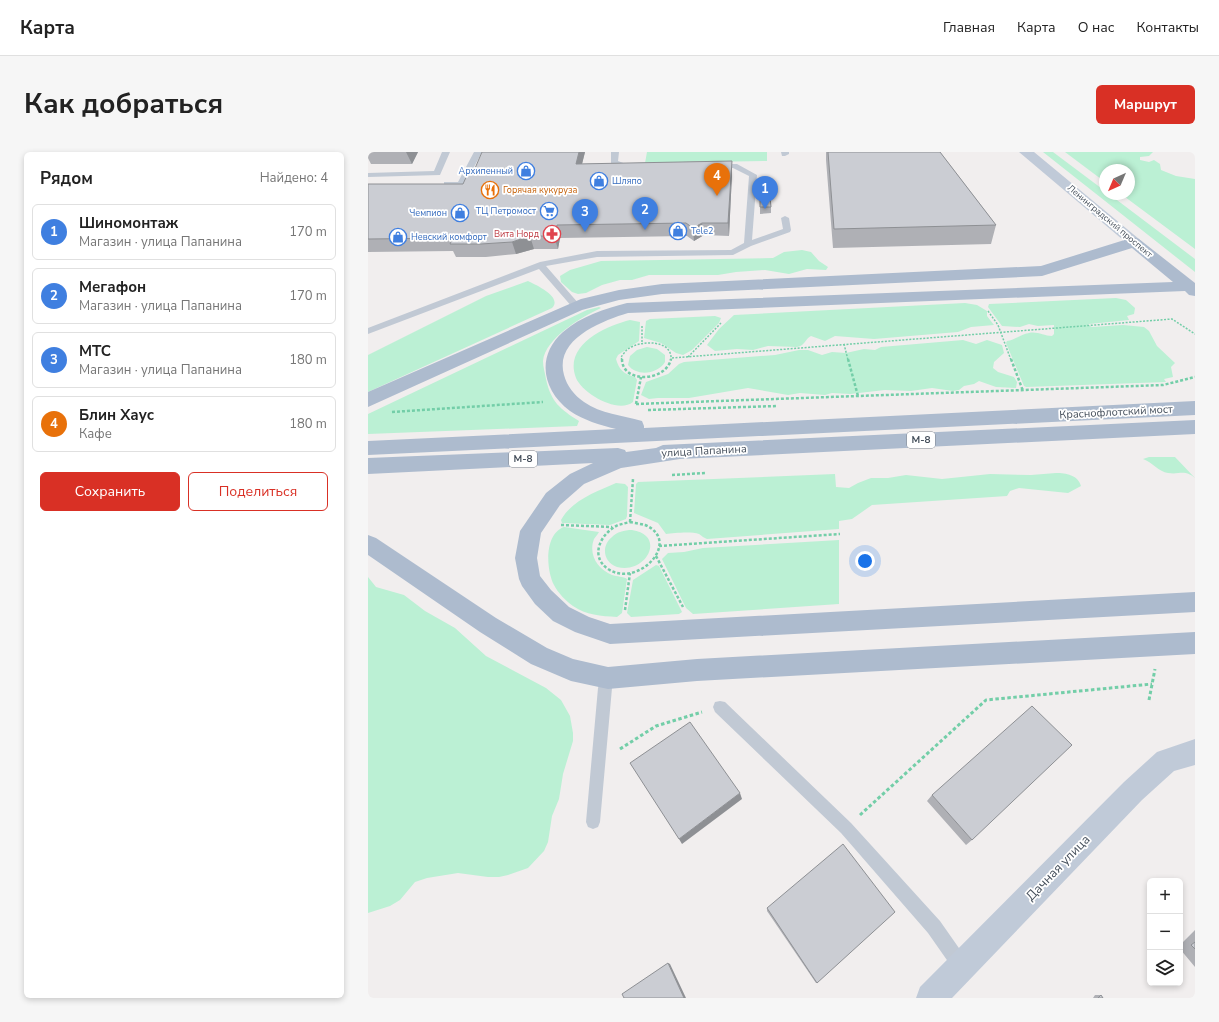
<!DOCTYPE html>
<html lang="ru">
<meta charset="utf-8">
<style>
body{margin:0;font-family:"Nunito Sans",sans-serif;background:#f6f6f6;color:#222}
.controls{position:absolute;right:12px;bottom:12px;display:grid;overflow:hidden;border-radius:6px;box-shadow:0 2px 6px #0003}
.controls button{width:36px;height:36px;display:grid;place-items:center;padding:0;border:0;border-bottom:1px solid #e0e0e0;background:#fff;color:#222;font:20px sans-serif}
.compass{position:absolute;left:731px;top:12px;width:36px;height:36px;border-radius:50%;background:#fff;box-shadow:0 2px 6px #0003;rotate:224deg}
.you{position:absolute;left:497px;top:409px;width:14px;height:14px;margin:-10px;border:3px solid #fff;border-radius:50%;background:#1a73e8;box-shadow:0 0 0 6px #1a73e833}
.badge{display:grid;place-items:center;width:26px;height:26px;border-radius:50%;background:#d93025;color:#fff;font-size:13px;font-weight:700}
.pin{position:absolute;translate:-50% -33px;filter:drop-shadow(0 1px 2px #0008)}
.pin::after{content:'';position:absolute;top:21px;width:14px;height:12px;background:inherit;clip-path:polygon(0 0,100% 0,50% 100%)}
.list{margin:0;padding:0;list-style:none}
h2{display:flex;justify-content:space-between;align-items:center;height:52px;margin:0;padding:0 16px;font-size:17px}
h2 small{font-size:13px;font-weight:400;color:#767676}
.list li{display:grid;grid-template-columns:26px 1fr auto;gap:12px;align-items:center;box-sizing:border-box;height:56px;margin:0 8px 8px;padding:0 8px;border:1px solid #e0e0e0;border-radius:6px}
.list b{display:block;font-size:15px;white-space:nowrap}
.list p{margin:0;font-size:13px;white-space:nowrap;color:#767676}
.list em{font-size:13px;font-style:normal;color:#767676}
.actions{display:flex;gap:8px;padding:12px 16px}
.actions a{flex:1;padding:9px 0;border:1px solid #d93025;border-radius:6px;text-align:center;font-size:14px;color:#d93025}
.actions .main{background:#d93025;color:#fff}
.icon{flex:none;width:22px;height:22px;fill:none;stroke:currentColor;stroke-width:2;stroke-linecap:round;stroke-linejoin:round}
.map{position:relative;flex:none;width:827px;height:846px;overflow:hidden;border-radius:6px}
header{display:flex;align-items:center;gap:24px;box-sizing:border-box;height:56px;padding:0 20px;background:#fff;border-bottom:1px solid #e0e0e0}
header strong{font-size:19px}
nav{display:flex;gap:22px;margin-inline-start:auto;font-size:14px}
.intro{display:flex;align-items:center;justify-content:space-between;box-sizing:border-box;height:96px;padding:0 24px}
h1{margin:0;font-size:28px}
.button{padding:10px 18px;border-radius:6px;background:#d93025;color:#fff;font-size:14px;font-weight:700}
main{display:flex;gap:24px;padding:0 24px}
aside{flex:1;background:#fff;border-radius:6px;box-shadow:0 2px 6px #0003}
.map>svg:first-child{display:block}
.green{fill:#bbf0d4}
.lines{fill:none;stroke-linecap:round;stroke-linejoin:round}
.path-far2{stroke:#73cea8;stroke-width:1.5;stroke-dasharray:2 1.5;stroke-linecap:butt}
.path-far1{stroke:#73cea8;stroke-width:2.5;stroke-dasharray:3 2;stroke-linecap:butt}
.path{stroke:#73cea8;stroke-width:3;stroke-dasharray:3.5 2.5;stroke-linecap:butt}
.lane{fill:#c1c9d4;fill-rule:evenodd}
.secondary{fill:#c0cad8;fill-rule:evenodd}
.primary{fill:#adbbce;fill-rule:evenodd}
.wall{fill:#afb0b5}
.shaded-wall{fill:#8e9094}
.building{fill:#cbcdd3;stroke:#8e9094}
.labels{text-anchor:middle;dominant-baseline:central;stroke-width:3.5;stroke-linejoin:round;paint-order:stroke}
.far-shop-label{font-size:9px;fill:#366cbe;stroke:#fff;text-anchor:end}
.far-food-label{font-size:9px;fill:#c56008;stroke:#fff;text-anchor:start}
.far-street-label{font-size:9px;fill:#46505c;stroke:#fff}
.far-health-label{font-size:9px;fill:#be3a42;stroke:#fff;text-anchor:end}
.shield{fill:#fff;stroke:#7e848d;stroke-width:1}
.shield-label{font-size:10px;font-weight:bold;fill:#46505c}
.street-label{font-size:11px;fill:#46505c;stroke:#fff}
.near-street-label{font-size:13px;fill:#46505c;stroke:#fff}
</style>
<header>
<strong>Карта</strong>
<nav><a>Главная</a><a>Карта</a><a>О нас</a><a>Контакты</a></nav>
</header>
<div class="intro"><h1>Как добраться</h1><a class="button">Маршрут</a></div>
<main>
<aside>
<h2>Рядом<small>Найдено: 4</small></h2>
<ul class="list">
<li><span class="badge" style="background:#3f7fe0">1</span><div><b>Шиномонтаж</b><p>Магазин · улица Папанина</p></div><em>170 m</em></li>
<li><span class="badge" style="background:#3f7fe0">2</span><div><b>Мегафон</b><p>Магазин · улица Папанина</p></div><em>170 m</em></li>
<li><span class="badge" style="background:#3f7fe0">3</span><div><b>МТС</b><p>Магазин · улица Папанина</p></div><em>180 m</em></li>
<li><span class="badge" style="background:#e8710a">4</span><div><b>Блин Хаус</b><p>Кафе</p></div><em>180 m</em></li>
</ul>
<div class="actions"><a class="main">Сохранить</a><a>Поделиться</a></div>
</aside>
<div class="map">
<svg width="827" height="846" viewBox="0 0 827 846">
<rect width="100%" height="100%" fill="#f1eeee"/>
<path class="green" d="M279,0H399V9L277,11Z
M675,0H685L737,39V42H741L827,107V120Z
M697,0H785L781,4L772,5V8L781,10L786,8L792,12L793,18L808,24L827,27V97L753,42H761V18H737V30Z
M434,98L443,100L451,109L460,115L458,118L439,117L421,122L397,118L368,120L350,123H281L264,128H252L234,133L218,141L210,142L204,140L193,130L192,124L202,118L233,109L405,106L416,100Z
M160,129C168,133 195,145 184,156L0,240V203L118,144Z
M748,146L758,148L767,156L766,162L759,164L761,168L721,172L720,173L724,175L755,173L776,175L781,179L789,194L807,211L803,215L805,225L796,227L798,230L658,235L656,234L638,191L639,189C647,188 653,182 661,181C669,179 676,184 684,184L686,182V173L670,174L661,172L652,175L634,174L620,155L621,152Z
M597,151L609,153L619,159V164L626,173L603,175L590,180L506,187L467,184L457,189L443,184C437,187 437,194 429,195L400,194L385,198L369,197L347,199L339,193L351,177L366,163Z
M231,155L233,156C215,164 177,186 175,209C175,215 177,221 178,227C183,250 192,257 211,269L209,274L0,282V262L219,158Z
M347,164L353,166L351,171L324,198L315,203L308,201L293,191L276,186L278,169L282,167Z
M262,168L272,170L271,189L250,203L248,207C251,218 256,222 267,225L269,228L265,250C250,262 215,242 208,226C195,193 238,174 262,168Z
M595,188L608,192L619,188L634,193L636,201L626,210L625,216L630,220L646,225L649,230L648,236L628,235L611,229L606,232L596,234L591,238L585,239L564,236L543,239L517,238L482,242L464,241L457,243L432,241L420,243L380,236L321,246H290L281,247L273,243L278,230L300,222L311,212L316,210L407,203L431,198H440L454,203L464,200L478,201L496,197L507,198L513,195Z
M279,195L289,197L297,203V210C290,222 269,225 260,213L262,204L269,198Z
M781,305H807L827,326C816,317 812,323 800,321C791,320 784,310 775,307Z
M688,321C698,321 710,323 713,334L700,341L651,336L642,339L639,344L504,353L484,367L471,369V377L339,387C336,386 334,384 331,382C323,379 306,381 298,382L290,371L266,361L268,332L270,330L467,322L468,335L481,336L490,331L503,326H520L538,323L574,327L622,322L663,323Z
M248,331L257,332L260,335L259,364L258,367L242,373L194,371L193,368C204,348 228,340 248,331Z
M196,375L231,380C230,382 228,384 226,387C220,403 230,417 244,423C249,425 255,424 259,427L254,461L249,465C233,464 218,463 205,454C198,449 190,441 186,433C178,418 176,382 196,375Z
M264,378C299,383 278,423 249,415C235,410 233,394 244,385C249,380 256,378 264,378Z
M471,388V452L325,462L318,456L294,407L300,401L316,400L335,396Z
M288,413L291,414L314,460L311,462L263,465L259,461L265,428Z
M0,425L8,435L36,443L57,459L87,476L118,504L178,536L193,548L202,564L205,581V589L195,622L191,647L184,664L180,690L176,699L160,716L140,723L131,725H120L90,721L59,726L47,730L32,748L22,754L0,761Z"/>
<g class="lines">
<path class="path-far2" d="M620,159L630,173L643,208
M274,174V191
M476,192L480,208
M320,205L353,171
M304,206L804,167L827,182
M254,208L253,205C255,203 257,199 260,197C272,188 305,187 303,208"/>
<path class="path-far1" d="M254,207C254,232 298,230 303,207
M480,207L490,244
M643,207L655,239
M268,252L795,233L827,225
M268,252L273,225
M280,258L409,254
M24,260L175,250
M304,323L337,321
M262,370L265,327
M262,370C267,371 273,372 277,373C315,389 270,437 240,417C221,404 233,381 250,373C254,372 258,371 262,370Z
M193,373L244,375
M291,394L472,382
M288,404L315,455
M257,458L262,421"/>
<path class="path" d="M781,548L787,517
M252,597L288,574L334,560
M492,663L618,548L784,532"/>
<path class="lane" d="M74,0H82L72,23L0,25V21L66,19Z
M106,0H114L96,34H76V30H90Z
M243,0H251L250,9L269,16L265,18L243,12Z
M413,0H421V2L417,4H414Z
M346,12H369L389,23L384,88L415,77L413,66L417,64L421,66L423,78L422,80L383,94L365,103L229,105L178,114L211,152L212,154L211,156H205L171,117L0,182V176L172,110L229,99L363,98L376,91L381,24L365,16H346Z
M240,520L245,522L247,526L244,536L232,670L230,675L225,677L220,675L218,670L230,536L235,522Z
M352,549L357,550L483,671L572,769L600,809L602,815L600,821L594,823L588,821L560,781L473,681L347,560L345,555L347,550Z"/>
<path class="secondary" d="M651,0H666L771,87L774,90L771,93L766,95L761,93Z
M827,587V613L806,619L774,648L584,846H548L552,835L756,630L789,600Z"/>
<path class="primary" d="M766,85L771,87L827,131V144L821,143L817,139L260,161C234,169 186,187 196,223C199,234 206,243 216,250C233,262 254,263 274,269L276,274V276L827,249V263L0,303V289L248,277C232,273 215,268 202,259C174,238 168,204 195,180C213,164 237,157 259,151L805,130L764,96L674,124L294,142L251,148L214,158L0,255V240L213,147L251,138L294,132L673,114Z
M827,268V282L312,307L253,316L216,332L192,353L173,381L169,406L172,424L183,438L201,455L221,465L242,472L827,440V460L242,492L207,480L185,469L167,452L154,434L151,427L147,406L152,379L178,341L202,322L225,311L0,322V306L250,296L257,298L258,300L288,296L295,293Z
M0,383L8,386L128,466L179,496L205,507L240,515L329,507L827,480V502L329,529L240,537L203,529L163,512L112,480L0,403Z"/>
</g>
<path class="wall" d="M0,0H50L44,12H3L0,6Z
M217,0L214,12L364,9V22L361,84L336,83L326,89L319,84L192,86L190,97H166L148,102L118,105H88L85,99L0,100V32H95L105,21Z
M458,0H572L628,73L623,92L465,96L458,8Z
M392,46L403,55V61L392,62Z
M564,643L604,688L598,693L559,649Z
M399,756L449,831H448L399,759Z
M827,778V815L812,797V793Z
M727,843H733L735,846H725Z"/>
<path class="shaded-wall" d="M38,0H50L44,12Z
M211,0H217L211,24L208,12Z
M364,9V22L361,84L360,71Z
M334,71L336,83L326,89L325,76Z
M189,73L192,86L190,97L186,84Z
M162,84L166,97L148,102L144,90Z
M372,641L374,647L314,692L311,687Z
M300,811L302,812L318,846H316Z"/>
<path class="building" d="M114,0H211L208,12L364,9L360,71H334L325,76L318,71L189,73L186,84H162L144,90L113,92H82L85,86L0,87V32H95L100,21H105Z
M460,0H572L628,73L466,77Z
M402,45L403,55H392V46Z
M664,554L704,593L604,688L564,643Z
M322,570L372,641L311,687L262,611Z
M475,692L527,760L449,831L399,756Z
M827,790V797L823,793Z
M300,811L316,846H256L254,842Z
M733,843L735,846H730Z"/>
<defs>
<symbol id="shop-ring" viewBox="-11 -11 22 22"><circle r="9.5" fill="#fff" stroke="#3f7fe0" stroke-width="1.5"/><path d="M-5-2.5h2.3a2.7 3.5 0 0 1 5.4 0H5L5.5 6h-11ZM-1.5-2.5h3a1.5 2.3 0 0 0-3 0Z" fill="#3f7fe0"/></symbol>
<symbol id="restaurant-ring" viewBox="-11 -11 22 22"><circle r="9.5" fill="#fff" stroke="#e8710a" stroke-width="1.5"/><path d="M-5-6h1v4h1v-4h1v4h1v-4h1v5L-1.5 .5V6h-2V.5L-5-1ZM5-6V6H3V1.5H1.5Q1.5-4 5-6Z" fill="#e8710a"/></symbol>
<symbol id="supermarket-ring" viewBox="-11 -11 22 22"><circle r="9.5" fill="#fff" stroke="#3f7fe0" stroke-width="1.5"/><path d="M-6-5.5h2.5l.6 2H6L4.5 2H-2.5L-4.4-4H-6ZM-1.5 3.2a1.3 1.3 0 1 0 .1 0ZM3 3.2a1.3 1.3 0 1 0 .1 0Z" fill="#3f7fe0"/></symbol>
<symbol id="pharmacy-ring" viewBox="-11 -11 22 22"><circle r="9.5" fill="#fff" stroke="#e0444e" stroke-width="1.5"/><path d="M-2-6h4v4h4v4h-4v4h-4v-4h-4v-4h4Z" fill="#e0444e"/></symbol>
</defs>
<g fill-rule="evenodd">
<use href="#shop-ring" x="148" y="9" width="20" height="20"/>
<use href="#shop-ring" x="221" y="19" width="20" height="20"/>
<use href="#restaurant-ring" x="112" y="28" width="20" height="20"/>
<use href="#supermarket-ring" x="171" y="49" width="20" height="20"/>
<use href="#shop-ring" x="82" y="51" width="20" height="20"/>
<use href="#shop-ring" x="300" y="69" width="20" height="20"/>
<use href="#pharmacy-ring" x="174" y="72" width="20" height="20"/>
<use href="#shop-ring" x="20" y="75" width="20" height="20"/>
</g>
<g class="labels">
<g class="far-shop-label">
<text x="145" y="19">Архипенный</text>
<text x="244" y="29" text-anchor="start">Шляпо</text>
<text x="168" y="59">ТЦ Петромост</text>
<text x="79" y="61">Чемпион</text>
<text x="323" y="79" text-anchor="start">Tele2</text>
<text x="43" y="85" text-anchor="start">Невский комфорт</text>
</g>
<g class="far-food-label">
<text x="135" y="38">Горячая кукуруза</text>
</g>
<g class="far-street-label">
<text transform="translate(742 69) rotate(40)">Ленинградский проспект</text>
</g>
<g class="far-health-label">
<text x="171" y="82">Вита Норд</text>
</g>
<g class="shield">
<rect x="539" y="280" width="28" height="16" rx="3"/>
<rect x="141" y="299" width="28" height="16" rx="3"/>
</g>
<g class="shield-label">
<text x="553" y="288">М-8</text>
<text x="155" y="307">М-8</text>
</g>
<g class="street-label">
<text transform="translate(748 260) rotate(-3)">Краснофлотский мост</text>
<text transform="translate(336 299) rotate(-3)">улица Папанина</text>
</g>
<g class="near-street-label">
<text transform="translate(690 716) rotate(-46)">Дачная улица</text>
</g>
</g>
</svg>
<div class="controls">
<button>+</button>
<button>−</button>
<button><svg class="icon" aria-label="layers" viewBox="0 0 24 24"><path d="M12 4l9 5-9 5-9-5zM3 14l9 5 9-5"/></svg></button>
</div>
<svg class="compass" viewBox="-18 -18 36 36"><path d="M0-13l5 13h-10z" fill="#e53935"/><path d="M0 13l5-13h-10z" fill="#767676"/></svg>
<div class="you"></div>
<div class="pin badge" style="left:397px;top:57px;background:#3f7fe0">1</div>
<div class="pin badge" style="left:277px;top:78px;background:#3f7fe0">2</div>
<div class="pin badge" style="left:217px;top:80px;background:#3f7fe0">3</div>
<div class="pin badge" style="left:349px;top:44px;background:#e8710a">4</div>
</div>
</main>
